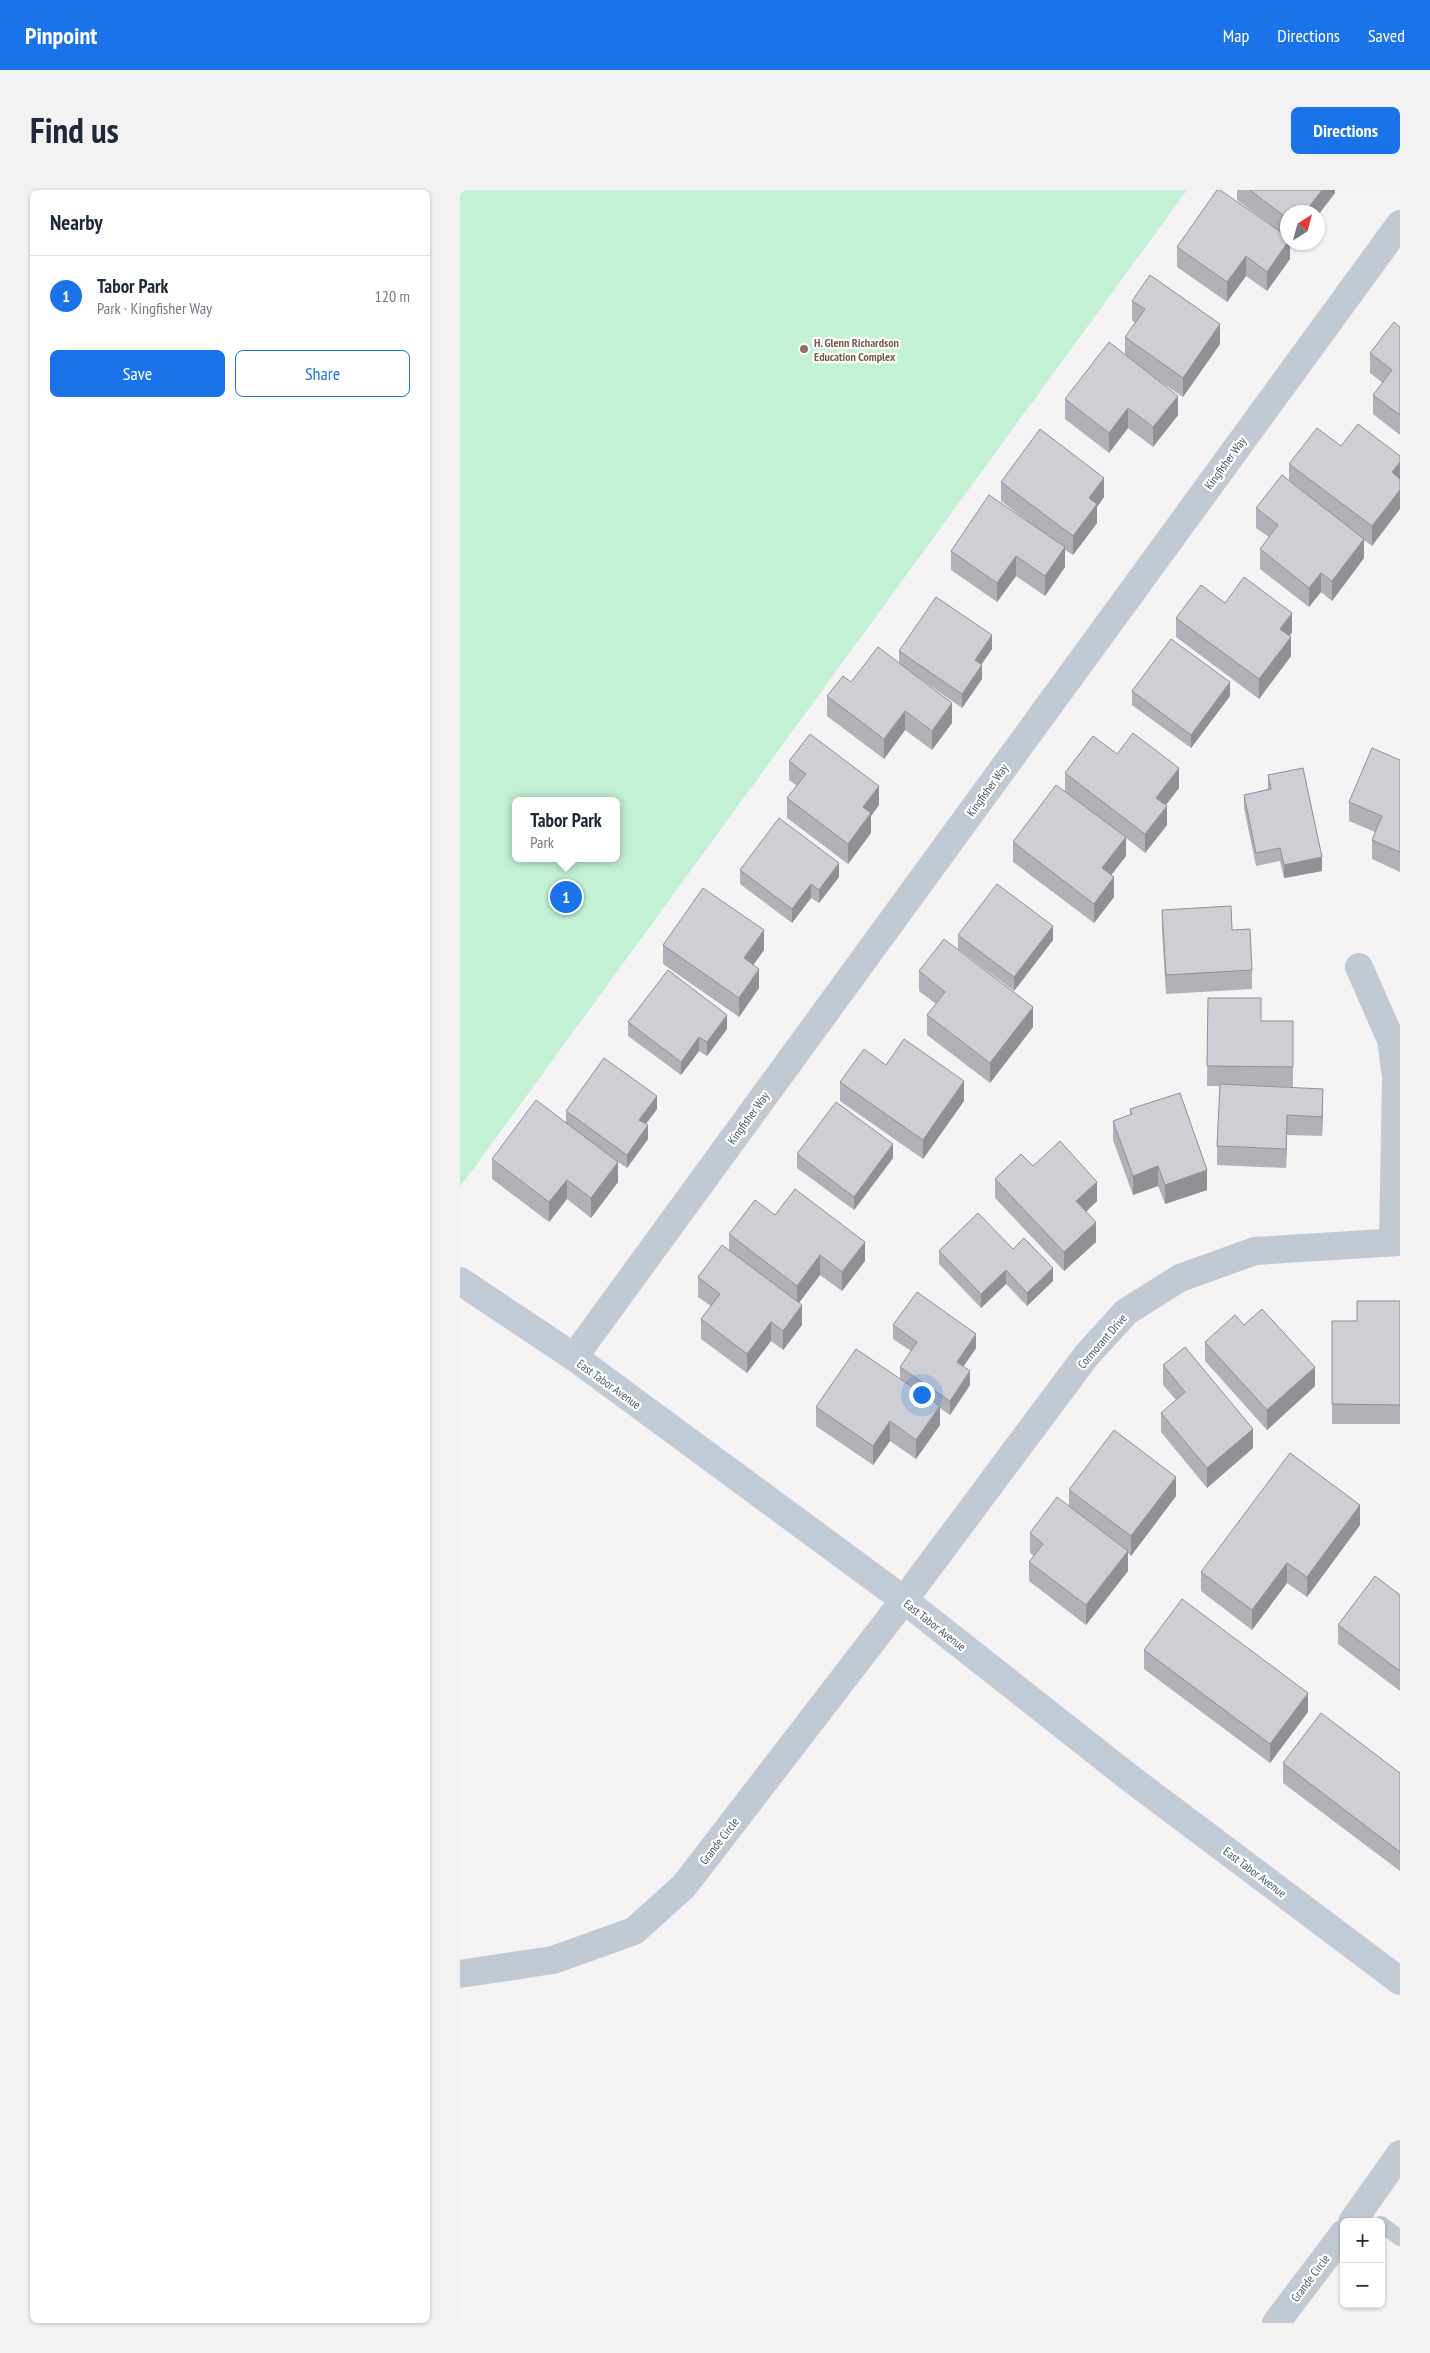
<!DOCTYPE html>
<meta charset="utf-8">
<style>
body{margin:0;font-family:"PT Sans Narrow",sans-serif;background:#f2f2f3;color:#1f2937}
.controls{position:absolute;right:15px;bottom:15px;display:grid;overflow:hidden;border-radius:8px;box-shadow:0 1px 4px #0004}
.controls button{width:45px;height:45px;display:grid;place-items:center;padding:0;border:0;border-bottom:1px solid #e0e1e3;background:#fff;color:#1f2937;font:25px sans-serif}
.compass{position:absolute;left:820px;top:15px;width:45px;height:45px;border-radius:50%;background:#fff;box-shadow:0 1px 4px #0004;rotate:36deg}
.you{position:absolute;left:461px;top:1204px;width:18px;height:18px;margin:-12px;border:4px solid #fff;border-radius:50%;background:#1a73e8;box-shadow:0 0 0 8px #1a73e833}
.badge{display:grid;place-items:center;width:32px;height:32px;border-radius:50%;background:#1a73e8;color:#fff;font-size:16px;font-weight:700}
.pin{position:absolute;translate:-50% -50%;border:2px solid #fff;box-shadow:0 1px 5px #0006}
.popup{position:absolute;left:52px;top:607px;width:108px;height:65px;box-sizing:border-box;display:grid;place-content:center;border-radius:8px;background:#fff;filter:drop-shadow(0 1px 4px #0005);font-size:16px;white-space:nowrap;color:#747a83}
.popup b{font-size:19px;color:#1f2937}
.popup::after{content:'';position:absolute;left:50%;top:100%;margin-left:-10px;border:10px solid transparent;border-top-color:#fff}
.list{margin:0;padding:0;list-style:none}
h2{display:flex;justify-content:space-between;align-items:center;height:65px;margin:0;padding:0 20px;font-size:21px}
h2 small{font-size:16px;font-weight:400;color:#747a83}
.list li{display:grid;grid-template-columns:32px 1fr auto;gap:15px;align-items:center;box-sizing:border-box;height:80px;padding:0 20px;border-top:1px solid #e0e1e3}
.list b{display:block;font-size:19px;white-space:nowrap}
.list p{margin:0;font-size:16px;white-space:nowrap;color:#747a83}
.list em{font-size:16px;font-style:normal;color:#747a83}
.actions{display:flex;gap:10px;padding:15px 20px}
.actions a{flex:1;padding:11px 0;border:1px solid #1a73e8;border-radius:8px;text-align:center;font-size:18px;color:#1a73e8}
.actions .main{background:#1a73e8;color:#fff}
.map{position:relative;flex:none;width:940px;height:2133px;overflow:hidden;border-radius:8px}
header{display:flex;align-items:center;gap:30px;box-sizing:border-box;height:70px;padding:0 25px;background:#1a73e8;color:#fff}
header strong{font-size:24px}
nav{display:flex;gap:28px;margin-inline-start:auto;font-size:18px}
.intro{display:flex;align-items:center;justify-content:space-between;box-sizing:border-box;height:120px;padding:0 30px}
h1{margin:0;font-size:35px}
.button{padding:12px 22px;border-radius:8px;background:#1a73e8;color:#fff;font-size:18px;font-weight:700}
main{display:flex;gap:30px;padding:0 30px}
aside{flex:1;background:#fff;border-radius:8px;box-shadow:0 1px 4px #0004}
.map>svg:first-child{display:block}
.park{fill:#c3f1d5;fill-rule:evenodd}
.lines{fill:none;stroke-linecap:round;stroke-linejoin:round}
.service{stroke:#c1cad2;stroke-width:16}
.minor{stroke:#c1cad2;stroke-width:28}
.secondary{stroke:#c1cbd6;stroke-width:28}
.wall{fill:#b0b2b7}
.shaded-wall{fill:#909195}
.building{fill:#cdcfd5;stroke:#909195}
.education-dot{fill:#8d6e63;stroke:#fff;stroke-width:2}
.labels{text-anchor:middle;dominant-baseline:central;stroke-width:4.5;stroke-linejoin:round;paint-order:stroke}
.education-label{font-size:12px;font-weight:bold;fill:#785e54;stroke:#fff;text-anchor:start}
.street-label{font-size:12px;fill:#4a5661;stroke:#fff}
</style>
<header>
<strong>Pinpoint</strong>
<nav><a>Map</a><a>Directions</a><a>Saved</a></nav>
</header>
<div class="intro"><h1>Find us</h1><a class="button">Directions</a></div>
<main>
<aside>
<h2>Nearby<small></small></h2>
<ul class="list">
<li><span class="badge">1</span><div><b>Tabor Park</b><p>Park · Kingfisher Way</p></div><em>120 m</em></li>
</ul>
<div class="actions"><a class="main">Save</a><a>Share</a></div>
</aside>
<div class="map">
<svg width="940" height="2133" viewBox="0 0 940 2133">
<rect width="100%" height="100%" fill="#f5f3f3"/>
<path class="park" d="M0,0H727L0,997ZM56,611H156V668H56Z"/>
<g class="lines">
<path class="service" d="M921,2034L940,2048"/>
<path class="minor" d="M899,777L931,850L936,887L933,1052
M114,1167L940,34
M0,1784L93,1770L174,1741L224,1696L444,1410L626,1166L666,1122L720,1088L795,1061L940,1052
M892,2032L940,1964
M816,2133L884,2043"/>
<path class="secondary" d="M0,1091L114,1167L444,1410L666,1585L940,1791"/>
</g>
<path class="wall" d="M777,0H875V3L858,25V22H828V52H830V69L807,101L786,86L767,112L717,77V57L811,35L777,10Z
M672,111L760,154L723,207L692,186L718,225L693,257L668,238L649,263L605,229V209L665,165V147L675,133L672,130Z
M940,137V245L913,224V205L923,193L910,183V163Z
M881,256L940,266L912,356L904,350V368L872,411L861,402L849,417L800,379V359L809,347L796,338V318L829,291V274Z
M541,292L644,307L637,317V333L613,365L605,360V377L585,406L556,386L537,412L491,380V361L565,329L541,311Z
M765,413L832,442L830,446L831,466L799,509L716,447V428Z
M532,459L521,475L522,489L502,518L461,489L492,533L472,560L445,540L424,569L367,526V506L391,492L439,473V461Z
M672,501L770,506L731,558L672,515Z
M657,564L719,598L706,615L707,635L685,663L666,648V666L651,685L654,707L634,733L553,672V652L605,601V583Z
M940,570V682L912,669V650L915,642L889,631V612Z
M329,571L419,615L411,626V643L388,674L327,628V608L337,596L329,590Z
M808,585L862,681L824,688L820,671L796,676L784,618V605L808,599Z
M280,680L379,687L359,713L351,708L332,733L280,694Z
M702,720L772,740L792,780V799L706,804L702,740Z
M498,745L593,750L554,801L498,759Z
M203,755L304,760L293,775L299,798L279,827L203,774Z
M459,781L573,837L530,893L467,845V825L476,814L459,801Z
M748,808L801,831H833V897L803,896L863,919L862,946L827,945L826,978L757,975V956L760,896H747Z
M168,832L267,839L247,866L239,861L221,885L168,846Z
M426,875L504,911L463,969L380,911V892Z
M197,919L186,934L188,949L167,978L144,962L158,992L131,1028L107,1009L89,1032L32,989V969L106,933V921Z
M670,919L747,1000L705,1014L698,996L673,1005L653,950V931L670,925Z
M337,964L433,968L394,1020L337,978Z
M573,976L637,1011L626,1022L636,1052L604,1081L535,1008V989Z
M315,1025L405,1071L382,1101L360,1085L339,1113L342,1135L323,1160L311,1151L287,1183L241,1149V1129L251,1116L238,1107V1087L269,1061V1044Z
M479,1061L593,1091L567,1116L546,1094L521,1118L479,1074Z
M940,1111V1234H872V1131H897Z
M433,1135L516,1158L503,1176L510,1195L490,1225L480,1218V1235L456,1269L430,1251L413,1275L356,1236V1217L440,1188V1177L451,1161L433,1149Z
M784,1135L855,1196L807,1240L745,1171V1152Z
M703,1175L793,1258L747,1298L701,1242V1223L716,1210L703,1195Z
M609,1300L716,1306L671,1366L668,1363V1381L626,1435L569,1391V1372L574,1366L570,1363V1343L609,1316Z
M900,1335L847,1407L827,1393L792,1440L741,1401V1382Z
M940,1405V1501L878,1454V1435Z
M684,1460L848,1522L810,1573L684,1479Z
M823,1573L940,1583V1681L823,1593Z"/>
<path class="shaded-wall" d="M862,0H875V3L858,25V22H845Z
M828,52H830V69L807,101V82Z
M786,66V86L767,112V92Z
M760,134V154L723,207V188Z
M718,206V225L693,257V237Z
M668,218V238L649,263V243Z
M940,272V291L932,282Z
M644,288V307L637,317V333L613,365V346L629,308Z
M940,300V319L912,356V336Z
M904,349V368L872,411V391Z
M605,357V377L585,406V386Z
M556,366V386L537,412V393Z
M861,383V402L849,417V398Z
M832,423V442L820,458V439Z
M532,445V459L515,484V470Z
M831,447V466L799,509V489Z
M522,475V489L502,518V504Z
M770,492V506L731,558V545Z
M492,513V533L472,560V541Z
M445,521V540L424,569V549Z
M719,578V598L696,627V608Z
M419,596V615L411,626V643L388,674V654L403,617Z
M707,616V635L685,663V644Z
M666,647V666L642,697V678Z
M862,667V681L824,688V675Z
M379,673V687L359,713V700Z
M654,687V707L634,733V714Z
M351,694V708L332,733V719Z
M593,736V750L554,801V787Z
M304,740V760L284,788V768Z
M299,779V798L279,827V808Z
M573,817V837L530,893V873Z
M267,825V839L247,866V852Z
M239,847V861L221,885V872Z
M504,891V911L463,969V950Z
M863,899V919L862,946V927Z
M197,906V919L179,943V930Z
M827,925V945L826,978V959Z
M188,935V949L167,978V965Z
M433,954V968L394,1020V1007Z
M158,972V992L131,1028V1008Z
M698,976V996L673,1005V986Z
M747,980V1000L705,1014V995Z
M107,990V1009L89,1032V1012Z
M637,992V1011L616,1031V1011Z
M636,1032V1052L604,1081V1062Z
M405,1052V1071L382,1101V1082Z
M360,1065V1085L337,1115V1096Z
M593,1078V1091L567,1116V1103Z
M546,1080V1094L521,1118V1104Z
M342,1115V1135L323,1160V1141Z
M311,1132V1151L287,1183V1164Z
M516,1144V1158L497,1186V1172Z
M855,1177V1196L807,1240V1220Z
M510,1181V1195L490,1225V1211Z
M480,1216V1235L456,1269V1250Z
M430,1231V1251L413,1275V1256Z
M793,1239V1258L747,1298V1278Z
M716,1287V1306L671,1366V1346Z
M900,1315V1335L847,1407V1387Z
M668,1361V1381L626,1435V1415Z
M827,1373V1393L792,1440V1420Z
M848,1503V1522L810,1573V1554Z"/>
<path class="building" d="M757,0H760L828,47V52L807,82L786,66L767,92L717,57Z
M790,0H862L845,22H828V29Z
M690,85L760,134L723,188L665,147L685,119L672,111Z
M934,132L940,137V225L913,205L932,180L910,163Z
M649,152L718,206L693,237L668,218L649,243L605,209Z
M898,234L940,266V272L932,282L940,289V300L912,336L829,274L857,238L881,256Z
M580,239L644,288L629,308L637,314L613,346L541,292Z
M822,285L904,349L872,391L861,383L849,398L800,359L818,335L796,318Z
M529,305L605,357L585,386L556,366L537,393L491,361Z
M784,387L832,423L820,439L831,447L799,489L716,428L741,395L765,413Z
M476,407L532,445L515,470L522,475L502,504L439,461Z
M711,449L770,492L731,545L672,501Z
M418,457L492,513L472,541L445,521L424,549L367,506L383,486L391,492Z
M673,543L719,578L696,608L707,616L685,644L605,583L633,546L657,564Z
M350,544L419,596L403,617L411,623L388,654L327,608L346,584L329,571Z
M912,558L940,570V662L912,650L922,626L889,612Z
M843,578L862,667L824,675L820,658L796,663L784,605L811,599L808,585Z
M596,595L666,647L642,678L654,687L634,714L553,652Z
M319,628L379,673L359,700L351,694L332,719L280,680Z
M537,694L593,736L554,787L498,745Z
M243,698L304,740L284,768L299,779L279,808L203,755Z
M771,716L772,740L790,739L792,780L706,785L702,720Z
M484,749L573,817L530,873L467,825L485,802L459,781Z
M208,780L267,825L247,852L239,847L221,872L168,832Z
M748,808H801V831H833V877L747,876Z
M444,849L504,891L463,950L380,892L404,859L426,875Z
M144,868L197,906L179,930L188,935L167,965L106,921Z
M760,894L863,899L862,927L827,925L826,959L757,956Z
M720,903L747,980L705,995L698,976L673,986L653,931L672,924L670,919Z
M76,910L158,972L131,1008L107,990L89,1012L32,969Z
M376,912L433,954L394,1007L337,964Z
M600,951L637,992L616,1011L636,1032L604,1062L535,989L561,964L573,976Z
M335,999L405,1052L382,1082L360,1065L337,1096L269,1044L295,1010L315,1025Z
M518,1023L553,1059L564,1048L593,1078L567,1103L546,1080L521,1104L479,1061Z
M262,1055L342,1115L323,1141L311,1132L287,1164L241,1129L260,1104L238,1087Z
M457,1102L516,1144L497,1172L510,1181L490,1211L440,1177L457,1152L433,1135Z
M897,1111H940V1215L872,1214V1131H897Z
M802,1119L855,1177L807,1220L745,1152L775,1125L784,1135Z
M725,1157L793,1239L747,1278L701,1223L725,1202L703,1175Z
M396,1159L480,1216L456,1250L430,1231L413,1256L356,1217Z
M654,1240L716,1287L671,1346L609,1300Z
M830,1263L900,1315L847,1387L827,1373L792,1420L741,1382Z
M597,1307L668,1361L626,1415L569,1372L583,1354L570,1343Z
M915,1386L940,1405V1481L878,1435Z
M722,1409L848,1503L810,1554L684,1460Z
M861,1523L940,1583V1662L823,1573Z"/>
<circle class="education-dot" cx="344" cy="159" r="5"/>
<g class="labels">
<g class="education-label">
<text x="354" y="152">H. Glenn Richardson<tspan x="354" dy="14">Education Complex</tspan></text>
</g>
<g class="street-label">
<text transform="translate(765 273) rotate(-54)">Kingfisher Way</text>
<text transform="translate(527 600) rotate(-54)">Kingfisher Way</text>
<text transform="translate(288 928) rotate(-54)">Kingfisher Way</text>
<text transform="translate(642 1151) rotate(-49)">Cormorant Drive</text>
<text transform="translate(149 1194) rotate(36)">East Tabor Avenue</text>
<text transform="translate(475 1435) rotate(38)">East Tabor Avenue</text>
<text transform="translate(259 1651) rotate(-52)">Grande Circle</text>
<text transform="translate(795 1682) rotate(37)">East Tabor Avenue</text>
<text transform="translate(850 2088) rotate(-53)">Grande Circle</text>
</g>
</g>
</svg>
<div class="controls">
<button>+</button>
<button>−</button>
</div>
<svg class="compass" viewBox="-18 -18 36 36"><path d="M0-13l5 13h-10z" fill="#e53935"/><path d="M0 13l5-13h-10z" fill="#747a83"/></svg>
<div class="you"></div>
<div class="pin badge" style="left:106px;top:707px">1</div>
<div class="popup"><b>Tabor Park</b>Park</div>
</div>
</main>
